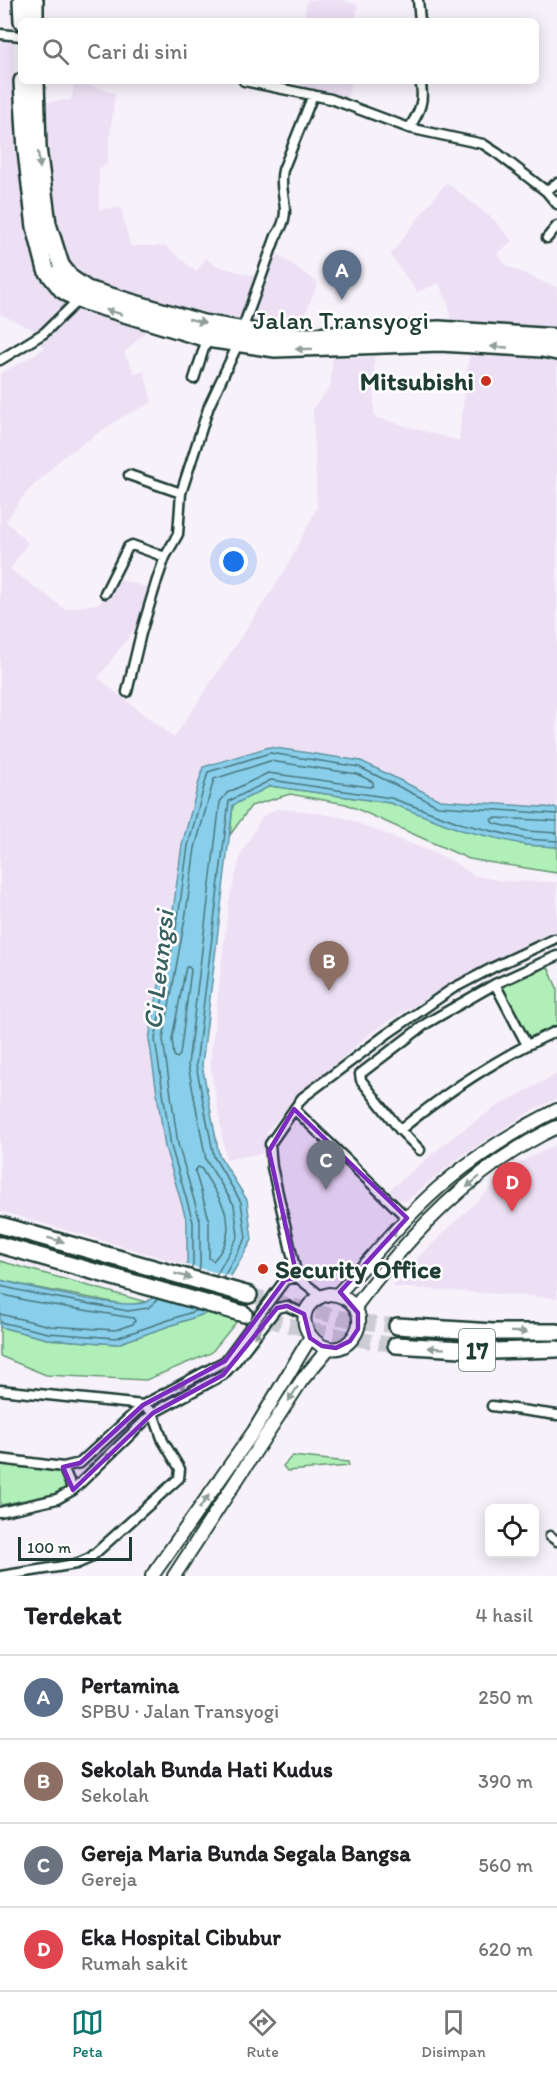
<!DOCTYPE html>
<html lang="id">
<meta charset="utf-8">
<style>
body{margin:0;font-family:Itim,sans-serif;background:#f6f6f6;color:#202124}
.controls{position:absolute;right:18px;bottom:18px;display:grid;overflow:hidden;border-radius:9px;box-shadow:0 3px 15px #0003}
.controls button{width:54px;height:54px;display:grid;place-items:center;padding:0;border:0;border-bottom:2px solid #e0e0e0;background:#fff;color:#202124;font:30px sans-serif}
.scale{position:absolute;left:18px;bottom:15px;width:114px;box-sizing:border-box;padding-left:6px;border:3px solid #1f3d34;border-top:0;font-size:16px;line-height:21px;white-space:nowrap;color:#1f3d34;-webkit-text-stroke:4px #fff;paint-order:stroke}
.you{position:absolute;left:234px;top:562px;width:21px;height:21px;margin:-15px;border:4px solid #fff;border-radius:50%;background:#1a73e8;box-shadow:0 0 0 9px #1a73e833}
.badge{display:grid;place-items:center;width:39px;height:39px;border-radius:50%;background:#0f766e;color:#fff;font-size:20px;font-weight:700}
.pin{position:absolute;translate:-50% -50px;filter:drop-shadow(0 2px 3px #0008)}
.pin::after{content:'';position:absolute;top:32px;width:21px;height:18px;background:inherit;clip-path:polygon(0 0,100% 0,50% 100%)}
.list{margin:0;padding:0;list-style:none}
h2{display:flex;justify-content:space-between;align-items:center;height:78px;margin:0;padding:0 24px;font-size:26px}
h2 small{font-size:20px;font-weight:400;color:#757577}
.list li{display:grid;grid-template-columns:39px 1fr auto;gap:18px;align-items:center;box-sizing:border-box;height:84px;padding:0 24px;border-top:2px solid #e0e0e0}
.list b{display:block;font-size:22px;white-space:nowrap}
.list p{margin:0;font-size:20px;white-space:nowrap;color:#757577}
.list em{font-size:20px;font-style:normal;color:#757577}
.icon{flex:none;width:33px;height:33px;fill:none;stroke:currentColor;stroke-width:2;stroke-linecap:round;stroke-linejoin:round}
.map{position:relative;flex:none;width:557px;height:1576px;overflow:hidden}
.search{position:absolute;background:#fff;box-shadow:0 3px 15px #0003;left:18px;right:18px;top:18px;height:66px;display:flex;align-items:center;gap:15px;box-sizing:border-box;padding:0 21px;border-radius:9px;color:#757577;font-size:22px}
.sheet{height:414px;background:#fff}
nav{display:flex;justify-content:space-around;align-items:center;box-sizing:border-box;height:84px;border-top:2px solid #e0e0e0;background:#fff;font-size:16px;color:#757577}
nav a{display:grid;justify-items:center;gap:3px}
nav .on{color:#0f766e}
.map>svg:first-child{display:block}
.built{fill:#ede0f5}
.green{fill:#b0f0b8;stroke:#689676;stroke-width:1.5}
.water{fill:#89ceea;stroke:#5f94a1;stroke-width:1.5}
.pier{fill:#f7f1fa}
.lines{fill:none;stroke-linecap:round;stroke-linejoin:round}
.shore{stroke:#49777d;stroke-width:1.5}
.highway-tunnel{stroke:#cccdd2;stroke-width:15;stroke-dasharray:15 8;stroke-linecap:butt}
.street-casing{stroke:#1f3d34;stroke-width:13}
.secondary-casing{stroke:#1f3d34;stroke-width:16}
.highway-casing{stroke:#1f3d34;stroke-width:20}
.street{stroke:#fff;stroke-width:8}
.secondary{stroke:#fff;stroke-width:12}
.highway{stroke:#fff;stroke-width:15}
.oneway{fill:#8f9e9a}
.marked{fill:#7b2cbf;fill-opacity:0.2;stroke:#7b2cbf;stroke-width:4.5;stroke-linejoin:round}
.poi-dot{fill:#c8321e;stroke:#fff;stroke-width:2}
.labels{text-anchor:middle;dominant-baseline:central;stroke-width:5;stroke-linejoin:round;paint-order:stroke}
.shield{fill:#fff;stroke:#627771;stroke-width:1.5}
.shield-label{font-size:24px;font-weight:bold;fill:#1f3d34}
.street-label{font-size:26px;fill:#1f3d34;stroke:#fff}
.poi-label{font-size:26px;font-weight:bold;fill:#1f3d34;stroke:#fff;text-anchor:end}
.water-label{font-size:27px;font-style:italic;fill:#3a6162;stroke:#fff}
</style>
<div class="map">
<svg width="557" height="1576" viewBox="0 0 557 1576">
<rect width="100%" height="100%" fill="#f7f1fa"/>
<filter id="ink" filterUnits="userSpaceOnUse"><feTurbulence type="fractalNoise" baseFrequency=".0167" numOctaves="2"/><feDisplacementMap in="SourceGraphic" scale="12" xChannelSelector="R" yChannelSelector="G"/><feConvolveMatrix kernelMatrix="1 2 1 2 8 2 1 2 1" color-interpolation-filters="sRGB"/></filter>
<g filter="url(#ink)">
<path class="built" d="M307,0H343L358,5L355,21H304Z
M0,40L14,42L15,104L71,100L75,81L115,93L107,164L99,170V209L121,208L130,246H166L196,272L206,258L214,265L253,276L279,255L318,283L300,326L271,329L172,306L124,353L135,374L144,371L152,402L122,417L63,457L25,494L6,521L28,543L10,569L65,609L100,603L120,580L150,588L136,627L98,678L174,738L284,572L317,508L313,408L331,386L332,358L374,357V417L459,441L473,321L450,320L449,306L439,283L417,292L390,255L446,182L494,220L512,241L497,254L507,266L557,288V808L440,800L361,761L203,767L182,845L149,1039L165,1147L187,1222V1265L0,1211V374L44,349L34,330L0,314Z
M301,81H352L346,102L299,88Z
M276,809L305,811L342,817L447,858L473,875L501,881L557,882V941L464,979L417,1004L372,1032L295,1099L267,1131L266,1153L226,1159L210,1062L229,901L241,854L262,817Z
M557,1074V1099L534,1109L463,1155L406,1201L397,1199L389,1190L448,1141L494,1108Z
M557,1144V1298L393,1287L405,1270L498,1181L523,1161Z"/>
<path class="green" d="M270,786L390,803L525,845L557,847V873L469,859L346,804L290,794L251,806L230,835L233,805Z
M543,966L548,967L557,988V1027C547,1032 534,1041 524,1034L501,991V986L505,981Z
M0,1261L146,1302L128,1305L32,1287L0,1280Z
M210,1312L237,1321L211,1353L146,1380L46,1375L0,1356V1327L47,1339L117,1344Z
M292,1456L348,1462L349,1466L287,1471L283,1466Z
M0,1465L68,1469L73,1481L59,1493L0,1505Z"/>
<path class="water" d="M269,747L361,761L440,800L557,808V847L526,845L461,830L390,803L270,786L233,805L202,1065L219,1155L247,1200L252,1240L210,1312L117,1344L47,1339L0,1327V1280C25,1286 126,1311 146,1302C156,1298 177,1274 187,1265V1222L165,1147L149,1039L173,910L182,845L203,767Z"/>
<path class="pier" d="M183,1264L234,1277L213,1314L148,1297Z"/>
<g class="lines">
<path class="shore" d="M557,821L494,818L491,820L493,823L527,831L557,833
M186,967H189L191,970L180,1055L177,1058L174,1056L172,1039Z
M198,1167L201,1168C220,1200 244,1228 213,1261L209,1258V1219L195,1171Z
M191,1269L193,1265V1222L171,1146L155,1039L179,911L188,846L208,772L270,753L359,767L438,806L557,814
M199,1271L200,1265V1221L178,1144L163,1039L186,913L195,848L214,779L270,761L357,774L373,782V786L370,787L268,773L227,793L220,802L188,1065L206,1160L234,1205L238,1236L216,1276
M223,1278L246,1238L241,1202L214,1157L196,1065L229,801L271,780L391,798L463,824L526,839L557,841
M0,1286L31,1293L128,1311L148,1308L158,1299
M0,1294L29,1301L133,1318L135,1321L133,1324L115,1330L50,1326L0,1314
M0,1322L48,1333L116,1338L198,1310"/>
<path class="highway-tunnel" d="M249,1295L354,1321L397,1326
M244,1314C294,1327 344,1338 396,1345"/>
<defs>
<path id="street" d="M418,0L420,21
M0,34L21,36
M244,81L331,99L409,128L483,144L497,153L546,191L557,204
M409,128C420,112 425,99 420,81
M546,191L557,183
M547,238L557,226
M242,330L276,236C295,210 277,194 283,170L313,95
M0,360L44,333L78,300
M194,379L207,339
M129,475L181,493
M105,593L128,547L132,545L165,557
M127,692L141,633L157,580L165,557L178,534L181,493L209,406L238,344
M495,984L527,1045
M294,1109L407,1218
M400,1130C449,1090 500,1056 557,1031
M420,1150L400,1130L361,1080L360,1074L427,1023L495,984L557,956
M321,1296L297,1277L272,1167L270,1144L302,1098L387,1034L452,989L494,967L554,939
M0,1390L143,1405L153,1413L163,1441L180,1469L179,1478L90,1558L76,1564L1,1576
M492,1406L557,1415
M0,1459L63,1467L80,1463L143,1405L225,1361L285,1280L297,1277
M63,1467L73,1490
M0,1512L57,1499L73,1490L153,1413L223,1375L234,1363L277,1308L287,1306L304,1314
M550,1536L557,1541"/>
<path id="secondary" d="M329,1294C351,1295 368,1315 354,1336C327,1376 273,1309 329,1294Z
M337,1295C374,1256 407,1213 449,1179C482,1152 519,1129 557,1110
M355,1307C409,1235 474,1166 557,1127
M152,1576L254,1431L310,1338
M174,1576L302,1380L329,1348"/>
<path id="highway" d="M21,0L22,21
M35,0V21
M22,81L26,151L35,227L46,270L62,290L78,300L207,339L275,349L440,343L542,349L557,352
M36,81L38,148L48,224L61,265L71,278L87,289L203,323L275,335L312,336L439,329L557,337
M0,1225L249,1295
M0,1245L244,1314
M397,1326L493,1332H557
M396,1345L494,1351L557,1349"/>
</defs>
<use href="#street" class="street-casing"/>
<use href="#secondary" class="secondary-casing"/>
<use href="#highway" class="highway-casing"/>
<use href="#street" class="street"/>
<use href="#secondary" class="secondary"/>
<use href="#highway" class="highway"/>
</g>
<defs><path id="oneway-solid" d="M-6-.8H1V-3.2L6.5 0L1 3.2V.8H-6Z" transform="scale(1.5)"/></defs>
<g class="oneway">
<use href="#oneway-solid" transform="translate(39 160) rotate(83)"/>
<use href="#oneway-solid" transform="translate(114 312) rotate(-164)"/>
<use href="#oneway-solid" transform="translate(197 321) rotate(15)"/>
<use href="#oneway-solid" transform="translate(499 347) rotate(-177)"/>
<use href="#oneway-solid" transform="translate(304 349) rotate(179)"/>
<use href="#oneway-solid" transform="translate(473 1182) rotate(141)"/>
<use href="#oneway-solid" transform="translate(284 1220) rotate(-103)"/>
<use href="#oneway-solid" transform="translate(391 1236) rotate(-48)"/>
<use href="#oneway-solid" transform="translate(56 1240) rotate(15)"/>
<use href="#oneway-solid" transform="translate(183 1276) rotate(16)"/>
<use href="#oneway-solid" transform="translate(259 1331) rotate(128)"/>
<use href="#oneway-solid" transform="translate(519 1332) rotate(1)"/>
<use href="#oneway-solid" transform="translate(436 1348) rotate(-176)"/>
<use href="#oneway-solid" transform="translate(178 1387) rotate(-28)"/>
<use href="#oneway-solid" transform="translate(293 1394) rotate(123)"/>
<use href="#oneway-solid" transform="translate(111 1454) rotate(136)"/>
<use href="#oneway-solid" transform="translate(204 1502) rotate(-54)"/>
</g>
</g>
<path class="marked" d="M294,1109L407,1218L340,1292L358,1313V1329L350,1341L336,1348L322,1346L310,1338L304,1314L287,1306L277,1308L223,1375L153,1413L73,1490L63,1467L80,1463L143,1405L225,1361L285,1280L297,1277L269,1151Z"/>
<g class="poi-dot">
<circle cx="486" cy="381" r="6"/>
<circle cx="263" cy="1269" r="6"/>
</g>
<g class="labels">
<rect class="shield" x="459" y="1329" width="36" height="42" rx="4.5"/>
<g class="shield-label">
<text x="477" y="1350">17</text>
</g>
<g class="street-label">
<text x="341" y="320">Jalan Transyogi</text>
</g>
<g class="poi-label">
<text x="474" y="381">Mitsubishi</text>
<text x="275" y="1269" text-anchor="start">Security Office</text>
</g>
<g class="water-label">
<text transform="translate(158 970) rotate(-84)">Ci Leungsi</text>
</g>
</g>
</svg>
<div class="controls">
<button><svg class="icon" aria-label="locate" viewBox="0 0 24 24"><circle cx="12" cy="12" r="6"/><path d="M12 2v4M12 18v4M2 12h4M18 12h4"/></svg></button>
</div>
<div class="scale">100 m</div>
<div class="you"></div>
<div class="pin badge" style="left:342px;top:300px;background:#5c6f8a">A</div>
<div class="pin badge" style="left:329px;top:991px;background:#8d6e63">B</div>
<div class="pin badge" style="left:326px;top:1190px;background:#6b7280">C</div>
<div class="pin badge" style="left:512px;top:1212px;background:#e0444e">D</div>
<div class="search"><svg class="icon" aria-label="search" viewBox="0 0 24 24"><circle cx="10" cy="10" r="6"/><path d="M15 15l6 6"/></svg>Cari di sini</div>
</div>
<section class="sheet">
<h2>Terdekat<small>4 hasil</small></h2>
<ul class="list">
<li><span class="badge" style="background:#5c6f8a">A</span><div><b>Pertamina</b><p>SPBU · Jalan Transyogi</p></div><em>250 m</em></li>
<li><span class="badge" style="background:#8d6e63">B</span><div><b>Sekolah Bunda Hati Kudus</b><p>Sekolah</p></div><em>390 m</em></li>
<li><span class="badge" style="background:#6b7280">C</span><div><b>Gereja Maria Bunda Segala Bangsa</b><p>Gereja</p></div><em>560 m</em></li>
<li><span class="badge" style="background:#e0444e">D</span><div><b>Eka Hospital Cibubur</b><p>Rumah sakit</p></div><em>620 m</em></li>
</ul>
</section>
<nav>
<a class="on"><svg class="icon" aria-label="map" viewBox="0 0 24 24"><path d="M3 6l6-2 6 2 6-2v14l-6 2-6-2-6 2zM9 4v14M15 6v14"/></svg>Peta</a>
<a><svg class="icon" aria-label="directions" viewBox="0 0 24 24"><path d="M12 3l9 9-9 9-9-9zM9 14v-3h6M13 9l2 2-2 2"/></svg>Rute</a>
<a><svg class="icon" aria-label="saved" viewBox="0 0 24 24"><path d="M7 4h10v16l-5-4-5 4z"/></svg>Disimpan</a>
</nav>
